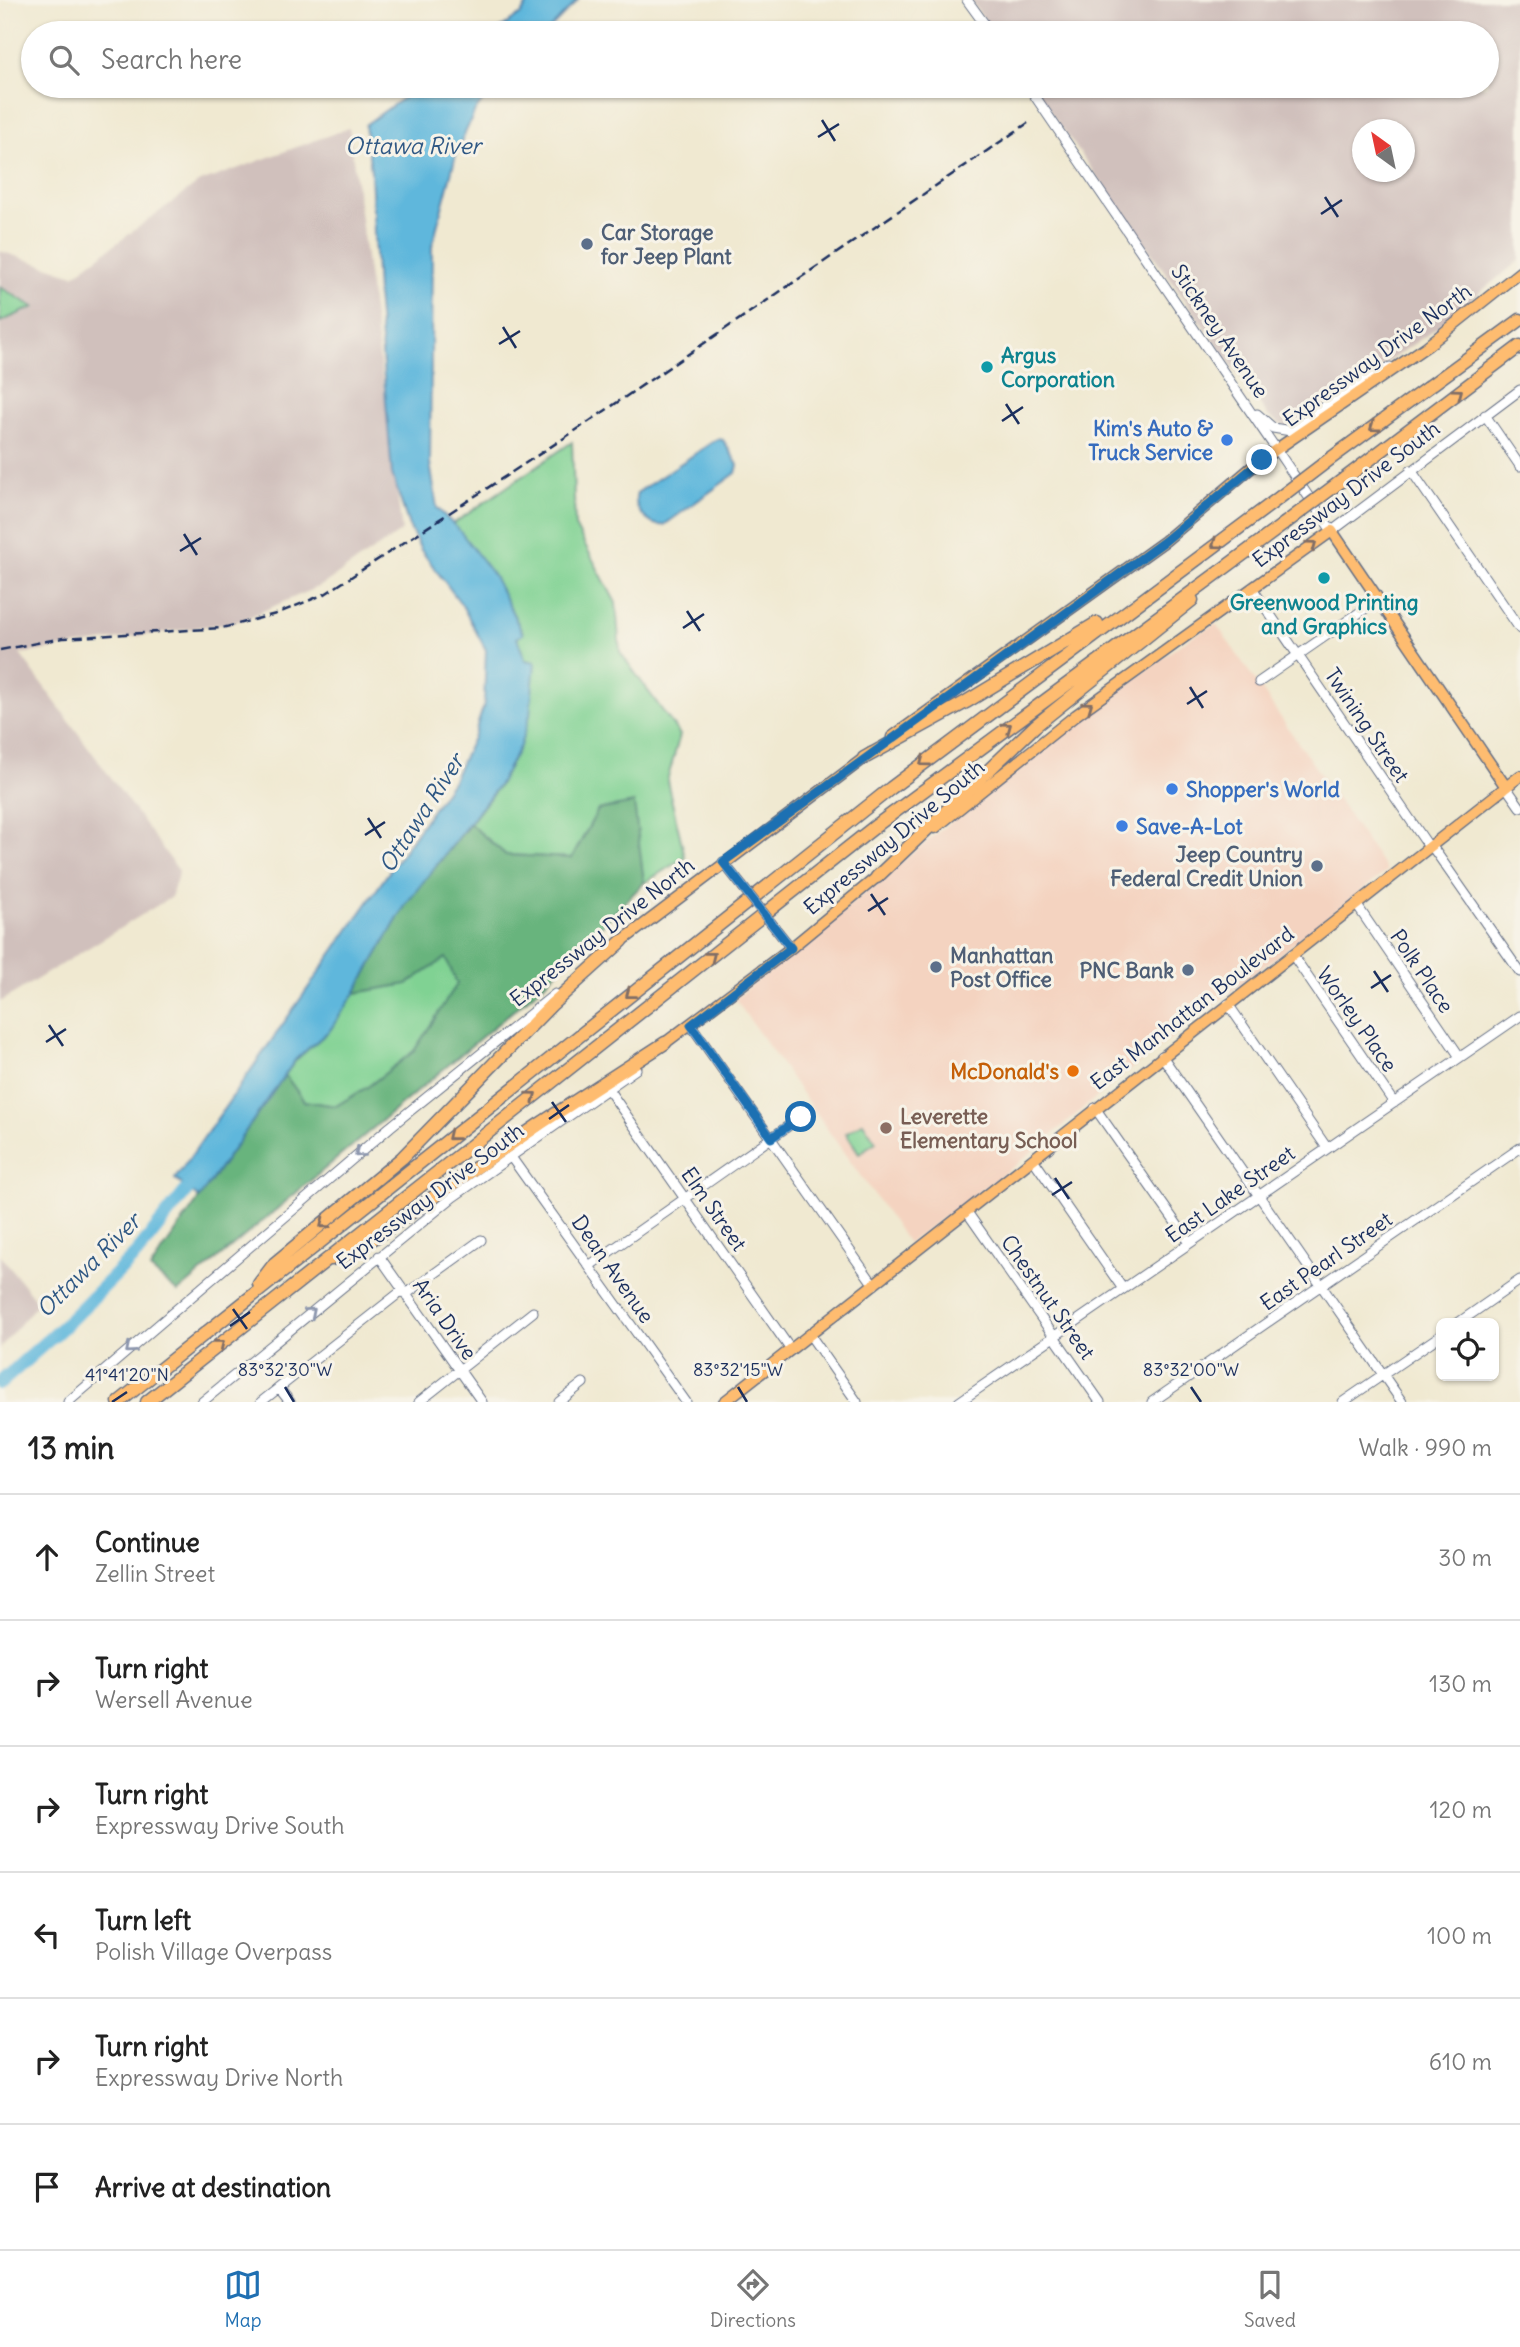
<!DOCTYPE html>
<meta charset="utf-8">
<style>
body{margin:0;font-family:Delius,sans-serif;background:#f2f2f2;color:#222}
.controls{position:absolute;right:21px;bottom:21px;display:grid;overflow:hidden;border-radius:10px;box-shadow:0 2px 5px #0004}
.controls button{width:63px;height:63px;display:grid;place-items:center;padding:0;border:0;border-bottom:2px solid #e0e0e0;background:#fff;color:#222;font:35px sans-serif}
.compass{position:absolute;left:1352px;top:119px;width:63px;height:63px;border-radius:50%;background:#fff;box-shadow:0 2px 5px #0004;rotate:327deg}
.stop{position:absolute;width:21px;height:21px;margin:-16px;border:5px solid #1f6fb2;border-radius:50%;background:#fff}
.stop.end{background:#1f6fb2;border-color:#fff;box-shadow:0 2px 7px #0008}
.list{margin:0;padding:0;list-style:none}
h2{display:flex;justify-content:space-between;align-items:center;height:91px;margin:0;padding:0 28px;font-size:30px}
h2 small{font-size:23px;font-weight:400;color:#767676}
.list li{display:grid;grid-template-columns:46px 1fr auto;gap:21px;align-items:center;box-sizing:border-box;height:126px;padding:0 28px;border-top:2px solid #e0e0e0}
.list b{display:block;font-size:26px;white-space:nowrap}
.list p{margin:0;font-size:23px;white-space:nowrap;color:#767676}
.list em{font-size:23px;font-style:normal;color:#767676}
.icon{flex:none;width:38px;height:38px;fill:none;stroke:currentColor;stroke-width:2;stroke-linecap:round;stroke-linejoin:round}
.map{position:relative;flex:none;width:1520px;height:1402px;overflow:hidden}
.search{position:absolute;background:#fff;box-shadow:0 2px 5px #0004;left:21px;right:21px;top:21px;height:77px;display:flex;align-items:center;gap:18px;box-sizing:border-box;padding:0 24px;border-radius:38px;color:#767676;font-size:26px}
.sheet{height:847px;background:#fff}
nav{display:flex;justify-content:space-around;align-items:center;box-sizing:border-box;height:98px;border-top:2px solid #e0e0e0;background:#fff;font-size:19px;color:#767676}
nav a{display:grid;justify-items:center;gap:4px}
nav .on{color:#1f6fb2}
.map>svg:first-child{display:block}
.built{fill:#f4d3c0}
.industrial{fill:#d0c0bc;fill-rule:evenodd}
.green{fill:#80d293;stroke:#4e8078;stroke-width:2}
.forest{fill:#68b47d;stroke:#42726e;stroke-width:2}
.water{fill:#5eb7dc;stroke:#3c739d;stroke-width:2}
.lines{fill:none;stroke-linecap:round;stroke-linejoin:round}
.river{stroke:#5eb7dc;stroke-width:14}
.minor-casing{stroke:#667086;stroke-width:11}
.major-casing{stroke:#667086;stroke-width:13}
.highway-casing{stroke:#667086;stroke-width:15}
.minor{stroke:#fff;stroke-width:9}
.major{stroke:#febc70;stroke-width:10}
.highway{stroke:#febc70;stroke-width:12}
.rail{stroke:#1b2f5e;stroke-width:2.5;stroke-dasharray:10 5;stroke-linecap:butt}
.minor-bridge-casing{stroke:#667086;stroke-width:11;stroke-linecap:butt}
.highway-bridge-casing{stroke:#667086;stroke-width:15;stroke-linecap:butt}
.minor-bridge{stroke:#fff;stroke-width:9}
.highway-bridge{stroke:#febc70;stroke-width:12}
.oneway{stroke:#816e66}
.oneway2{stroke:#8d97ae}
.route{stroke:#1f6fb2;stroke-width:9}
.ticks{fill:none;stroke:#1b2f5e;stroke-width:2.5}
.service-dot{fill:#5c6f8a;stroke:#f7f3e8;stroke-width:2.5}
.culture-dot{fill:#0f9aa8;stroke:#f7f3e8;stroke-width:2.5}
.shop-dot{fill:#3f7fe0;stroke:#f7f3e8;stroke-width:2.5}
.food-dot{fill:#e8710a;stroke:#f7f3e8;stroke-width:2.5}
.education-dot{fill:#8d6e63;stroke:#f7f3e8;stroke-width:2.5}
.labels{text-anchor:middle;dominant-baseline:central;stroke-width:6;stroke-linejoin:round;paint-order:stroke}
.service-label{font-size:21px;font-weight:bold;fill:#4e5e75;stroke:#f7f3e8;text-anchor:start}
.street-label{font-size:21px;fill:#1b2f5e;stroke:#f7f3e8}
.culture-label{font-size:21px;font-weight:bold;fill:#0d838f;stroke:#f7f3e8;text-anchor:start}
.shop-label{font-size:21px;font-weight:bold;fill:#366cbe;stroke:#f7f3e8;text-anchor:start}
.food-label{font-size:21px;font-weight:bold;fill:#c56008;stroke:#f7f3e8;text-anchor:end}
.education-label{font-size:21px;font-weight:bold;fill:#785e54;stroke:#f7f3e8;text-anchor:start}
.water-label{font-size:23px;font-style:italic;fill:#2f5884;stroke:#f7f3e8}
.ticks-label{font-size:18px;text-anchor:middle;fill:#1b2f5e;stroke:#f7f3e8;stroke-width:6;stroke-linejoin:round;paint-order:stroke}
</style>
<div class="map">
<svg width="1520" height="1402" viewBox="0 0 1520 1402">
<rect width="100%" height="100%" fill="#f7f3e8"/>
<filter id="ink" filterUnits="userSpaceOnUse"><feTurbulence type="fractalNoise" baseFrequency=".0143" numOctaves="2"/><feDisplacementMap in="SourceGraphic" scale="14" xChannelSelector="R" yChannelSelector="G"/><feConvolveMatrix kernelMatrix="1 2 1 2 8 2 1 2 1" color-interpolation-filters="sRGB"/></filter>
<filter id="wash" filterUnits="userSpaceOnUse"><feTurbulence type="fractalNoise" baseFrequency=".00686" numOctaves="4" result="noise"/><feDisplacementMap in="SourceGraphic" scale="28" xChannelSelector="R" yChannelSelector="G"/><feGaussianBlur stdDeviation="1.57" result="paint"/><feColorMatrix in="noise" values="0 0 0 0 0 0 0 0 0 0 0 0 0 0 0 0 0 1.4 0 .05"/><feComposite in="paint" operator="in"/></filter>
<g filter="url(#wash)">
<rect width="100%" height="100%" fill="#f0e9d1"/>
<path class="built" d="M1216,624L1387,871L1127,1072L1017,1164L908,1243L735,999L1033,754L1189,638Z"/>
<path class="industrial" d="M970,0H1520V260L1428,334L1299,423L1285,427L1268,416L1032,86H1487V33H994ZM1362,130H1404V172H1362Z
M349,128L402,531L322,585L240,621L20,654L179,871L171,897L0,1002V251L74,275L198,183Z
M0,1255L38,1303L0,1348Z"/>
<path class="green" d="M0,287L34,307L0,322Z
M572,442L575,526L616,603L620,652L680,735L667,781L685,857L644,883L633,804L598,810L572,858L506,855L470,824L498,787L520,746L534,662L525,660L517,638L523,633L494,577L453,524Z
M446,957L458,984L414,1051L369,1086L336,1106L304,1101L285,1075L297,1059L330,1030L355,993L407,984Z
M863,1122L876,1142L859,1153L846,1133Z"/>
<path class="forest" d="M634,803L644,883L540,988L178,1292L150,1269L285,1075L304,1101L336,1106L369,1086L414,1051L457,984L446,958L407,984L355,993L406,904L470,824L506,855L572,858L598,810Z"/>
<path class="water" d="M530,0H578L546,33H494L521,14Z
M420,86H494L475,111L457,151L432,246L430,463L437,508L459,530L494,576L523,634L517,638L525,660L535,662L530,715L520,746L498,786L406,904L355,993L330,1030L296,1059L199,1198L175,1179L453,780L473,738L484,705L486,650L462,605L421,550L409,526L392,474L377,293L371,171L365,125Z
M717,439L723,440L738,465L736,473L664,525C648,527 632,508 637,493Z"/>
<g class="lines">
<path class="river" d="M0,1383L65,1325L137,1253L199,1175"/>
</g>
</g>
<g filter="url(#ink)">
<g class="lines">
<defs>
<path id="minor" d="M967,0L991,33
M1028,86L1332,531L1520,390
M1257,414L1273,428L1291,431L1354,385L1390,367
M1485,415L1520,466
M1411,470L1520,629
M1252,588L1429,847
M1259,682L1379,599
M1506,787L1520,807
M1431,845L1520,972
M723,862L742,886
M1356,904L1460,1057
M772,924L791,948
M1292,954L1394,1103
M1228,1004L1327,1148
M691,1025L874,1285
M1162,1056L1402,1402
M608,1089L791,1350
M1095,1108L1190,1243
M511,1157L686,1402
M1033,1159L1123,1289
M967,1212L1100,1402
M379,1256L482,1402
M589,1266L801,1117
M406,1294L481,1240
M1458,1323L1520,1280
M810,1335L857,1402
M279,1388L290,1402
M68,1402L390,1127L555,994
M202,1402L453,1197L636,1069
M261,1402L403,1290
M419,1402L533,1312
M559,1402L583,1383
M959,1402L1520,1016
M1152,1402L1520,1148
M1343,1402L1441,1335"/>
<path id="major" d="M892,737L1165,541L1258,462L1427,346L1520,272
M935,828L1076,715L1332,531L1506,787
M622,941L871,753
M665,1043L791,948L883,872
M724,1402L1520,776"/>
<path id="highway" d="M1330,459L1520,320
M1344,479L1520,346
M864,758L966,702L1097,623
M877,877L1035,726L1192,600
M331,1259L352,1253L540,1124L665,1043
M259,1284L275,1263L402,1158L551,1005L622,941
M119,1402L891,788L1271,504
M147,1402L877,825L1284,524"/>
</defs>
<use href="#minor" class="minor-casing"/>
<use href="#major" class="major-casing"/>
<use href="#highway" class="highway-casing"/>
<use href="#minor" class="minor"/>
<use href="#major" class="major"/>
<use href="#highway" class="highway"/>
<path class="rail" d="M0,650L63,638L222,628L276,614L325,594L584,425L1028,123"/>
<defs>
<path id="minor-bridge" d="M742,886L772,924"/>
<path id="highway-bridge" d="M1271,504L1330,459
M1284,524L1344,479"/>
</defs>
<use href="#minor-bridge" class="minor-bridge-casing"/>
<use href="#highway-bridge" class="highway-bridge-casing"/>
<use href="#minor-bridge" class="minor-bridge"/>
<use href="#highway-bridge" class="highway-bridge"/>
</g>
<defs><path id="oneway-chevron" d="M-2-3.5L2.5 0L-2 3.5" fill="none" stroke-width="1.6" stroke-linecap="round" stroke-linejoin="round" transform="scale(1.75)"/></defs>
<g class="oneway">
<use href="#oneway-chevron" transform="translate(1458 393) rotate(-37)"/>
<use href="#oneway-chevron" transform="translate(1374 427) rotate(144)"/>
<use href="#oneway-chevron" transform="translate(1216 544) rotate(144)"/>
<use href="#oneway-chevron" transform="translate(1312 545) rotate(-36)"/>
<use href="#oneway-chevron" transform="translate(1088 706) rotate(-36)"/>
<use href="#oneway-chevron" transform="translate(1007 727) rotate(-36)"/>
<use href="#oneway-chevron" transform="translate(924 762) rotate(143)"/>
<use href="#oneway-chevron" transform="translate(711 956) rotate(-38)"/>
<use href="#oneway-chevron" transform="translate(630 994) rotate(142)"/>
<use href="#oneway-chevron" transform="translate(532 1096) rotate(-37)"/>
<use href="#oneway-chevron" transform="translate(452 1136) rotate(141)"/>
<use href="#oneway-chevron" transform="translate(324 1224) rotate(141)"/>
<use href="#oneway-chevron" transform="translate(220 1344) rotate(-38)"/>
</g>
<g class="oneway2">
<use href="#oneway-chevron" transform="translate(359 1153) rotate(140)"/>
<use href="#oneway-chevron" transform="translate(311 1312) rotate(-40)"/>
<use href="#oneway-chevron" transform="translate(130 1349) rotate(140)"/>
</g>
</g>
<g class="lines" filter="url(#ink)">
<path class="route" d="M801,1117L771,1138L691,1025L791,948L723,862L1165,541L1262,460"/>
</g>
<path class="ticks" d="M822,120L835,141M818,137L839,124M1325,197L1338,217M1321,214L1342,200M503,327L516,348M499,344L520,331M1006,404L1019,424M1002,421L1023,407M184,534L197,555M180,551L201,538M687,611L700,631M683,628L704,614M1190,687L1203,708M1187,704L1207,691M368,818L381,838M365,835L385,822M871,894L885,915M868,911L888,898M1374,971L1388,992M1371,988L1391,975M49,1025L63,1046M46,1042L66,1029M552,1102L566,1122M549,1119L569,1105M1055,1178L1069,1199M1052,1195L1072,1182M233,1309L247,1329M230,1326L250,1312M285,1387L294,1402M738,1387L747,1402M1191,1387L1201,1402M112,1402L127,1392"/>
<g class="service-dot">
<circle cx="587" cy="244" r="7"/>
<circle cx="1317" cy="866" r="7"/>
<circle cx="936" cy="967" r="7"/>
<circle cx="1188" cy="970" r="7"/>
</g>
<g class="culture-dot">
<circle cx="987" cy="367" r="7"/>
<circle cx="1324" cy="578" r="7"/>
</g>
<g class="shop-dot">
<circle cx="1227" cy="440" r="7"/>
<circle cx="1172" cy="789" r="7"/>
<circle cx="1122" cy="826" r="7"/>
</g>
<circle class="food-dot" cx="1073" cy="1071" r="7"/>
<circle class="education-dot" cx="886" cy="1128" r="7"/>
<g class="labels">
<g class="service-label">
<text x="601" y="232">Car Storage<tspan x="601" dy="24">for Jeep Plant</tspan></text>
<text x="1303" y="854" text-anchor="end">Jeep Country<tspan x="1303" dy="24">Federal Credit Union</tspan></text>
<text x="950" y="955">Manhattan<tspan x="950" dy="24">Post Office</tspan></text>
<text x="1174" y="970" text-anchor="end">PNC Bank</text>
</g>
<g class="street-label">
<text transform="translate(1220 331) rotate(56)">Stickney Avenue</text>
<text transform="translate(1377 355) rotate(-36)">Expressway Drive North</text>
<text transform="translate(1346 494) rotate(-37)">Expressway Drive South</text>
<text transform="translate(1367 725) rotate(56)">Twining Street</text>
<text transform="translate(894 837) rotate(-40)">Expressway Drive South</text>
<text transform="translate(602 932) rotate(-38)">Expressway Drive North</text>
<text transform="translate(1422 971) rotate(56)">Polk Place</text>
<text transform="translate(1192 1008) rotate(-38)">East Manhattan Boulevard</text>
<text transform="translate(1357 1019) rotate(55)">Worley Place</text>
<text transform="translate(1230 1194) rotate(-35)">East Lake Street</text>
<text transform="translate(430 1196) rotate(-37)">Expressway Drive South</text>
<text transform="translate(714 1209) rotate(55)">Elm Street</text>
<text transform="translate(1326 1261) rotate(-35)">East Pearl Street</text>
<text transform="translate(613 1269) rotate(55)">Dean Avenue</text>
<text transform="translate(1048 1297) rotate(55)">Chestnut Street</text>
<text transform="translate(445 1319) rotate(55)">Aria Drive</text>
</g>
<g class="culture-label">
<text x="1001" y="355">Argus<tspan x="1001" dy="24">Corporation</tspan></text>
<text x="1324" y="602" text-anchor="middle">Greenwood Printing<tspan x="1324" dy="24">and Graphics</tspan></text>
</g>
<g class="shop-label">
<text x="1213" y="428" text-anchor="end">Kim's Auto &amp;<tspan x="1213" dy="24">Truck Service</tspan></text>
<text x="1186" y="789">Shopper's World</text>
<text x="1136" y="826">Save-A-Lot</text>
</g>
<g class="food-label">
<text x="1059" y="1071">McDonald's</text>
</g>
<g class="education-label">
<text x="900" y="1116">Leverette<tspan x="900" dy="24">Elementary School</tspan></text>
</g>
<g class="water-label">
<text x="413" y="145">Ottawa River</text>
<text transform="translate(421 813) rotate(-57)">Ottawa River</text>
<text transform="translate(88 1265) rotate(-45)">Ottawa River</text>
</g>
</g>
<g class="ticks-label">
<text x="285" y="1376">83°32'30"W</text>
<text x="738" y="1376">83°32'15"W</text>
<text x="1191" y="1376">83°32'00"W</text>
<text x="127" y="1381">41°41'20"N</text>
</g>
</svg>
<div class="controls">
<button><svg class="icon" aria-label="locate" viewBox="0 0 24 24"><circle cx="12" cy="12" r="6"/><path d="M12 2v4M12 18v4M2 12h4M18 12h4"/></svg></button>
</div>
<svg class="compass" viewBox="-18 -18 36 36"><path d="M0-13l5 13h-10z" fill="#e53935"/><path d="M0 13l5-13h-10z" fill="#767676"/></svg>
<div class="stop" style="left:801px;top:1117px"></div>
<div class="stop end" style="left:1262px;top:460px"></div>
<div class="search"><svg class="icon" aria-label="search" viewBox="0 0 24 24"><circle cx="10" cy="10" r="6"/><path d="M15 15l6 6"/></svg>Search here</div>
</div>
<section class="sheet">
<h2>13 min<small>Walk · 990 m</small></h2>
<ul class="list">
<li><svg class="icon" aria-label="ahead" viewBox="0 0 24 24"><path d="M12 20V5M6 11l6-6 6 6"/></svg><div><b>Continue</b><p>Zellin Street</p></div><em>30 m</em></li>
<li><svg class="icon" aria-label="right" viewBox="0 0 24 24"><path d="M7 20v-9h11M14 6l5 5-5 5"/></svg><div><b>Turn right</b><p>Wersell Avenue</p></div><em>130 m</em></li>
<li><svg class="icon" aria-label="right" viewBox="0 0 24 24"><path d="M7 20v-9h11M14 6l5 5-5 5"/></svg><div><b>Turn right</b><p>Expressway Drive South</p></div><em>120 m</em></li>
<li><svg class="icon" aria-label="left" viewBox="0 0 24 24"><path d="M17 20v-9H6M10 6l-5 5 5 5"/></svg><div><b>Turn left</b><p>Polish Village Overpass</p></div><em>100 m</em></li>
<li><svg class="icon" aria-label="right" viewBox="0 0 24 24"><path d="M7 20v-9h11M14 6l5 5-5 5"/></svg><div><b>Turn right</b><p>Expressway Drive North</p></div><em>610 m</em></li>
<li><svg class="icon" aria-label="arrive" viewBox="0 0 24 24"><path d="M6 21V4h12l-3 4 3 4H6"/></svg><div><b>Arrive at destination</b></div></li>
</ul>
</section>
<nav>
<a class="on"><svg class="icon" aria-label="map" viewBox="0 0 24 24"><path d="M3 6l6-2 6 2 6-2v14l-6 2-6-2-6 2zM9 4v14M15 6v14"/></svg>Map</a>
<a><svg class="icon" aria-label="directions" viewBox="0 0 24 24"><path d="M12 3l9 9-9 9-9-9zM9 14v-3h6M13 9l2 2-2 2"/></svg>Directions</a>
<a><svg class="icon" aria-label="saved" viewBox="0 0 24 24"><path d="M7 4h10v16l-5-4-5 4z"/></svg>Saved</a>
</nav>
